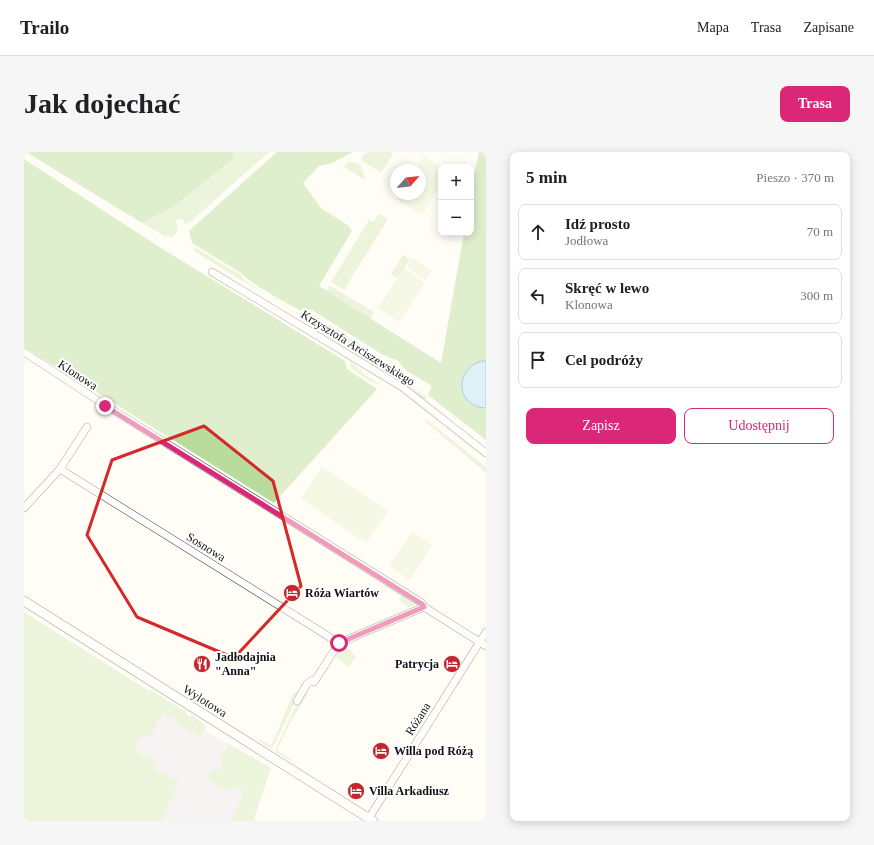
<!DOCTYPE html>
<html lang="pl">
<meta charset="utf-8">
<style>
body{margin:0;font-family:"Times New Roman",serif;background:#f6f6f6;color:#202124}
.controls{position:absolute;right:12px;top:12px;display:grid;overflow:hidden;border-radius:8px;box-shadow:0 2px 10px #0003}
.controls button{width:36px;height:36px;display:grid;place-items:center;padding:0;border:0;border-bottom:1px solid #e0e0e0;background:#fff;color:#202124;font:20px sans-serif}
.compass{position:absolute;left:366px;top:12px;width:36px;height:36px;border-radius:50%;background:#fff;box-shadow:0 2px 10px #0003;rotate:63deg}
.stop{position:absolute;width:12px;height:12px;margin:-9px;border:3px solid #db2777;border-radius:50%;background:#fff}
.stop.end{background:#db2777;border-color:#fff;box-shadow:0 1px 4px #0008}
.list{margin:0;padding:0;list-style:none}
h2{display:flex;justify-content:space-between;align-items:center;height:52px;margin:0;padding:0 16px;font-size:17px}
h2 small{font-size:13px;font-weight:400;color:#757577}
.list li{display:grid;grid-template-columns:26px 1fr auto;gap:12px;align-items:center;box-sizing:border-box;height:56px;margin:0 8px 8px;padding:0 8px;border:1px solid #e0e0e0;border-radius:8px}
.list b{display:block;font-size:15px;white-space:nowrap}
.list p{margin:0;font-size:13px;white-space:nowrap;color:#757577}
.list em{font-size:13px;font-style:normal;color:#757577}
.actions{display:flex;gap:8px;padding:12px 16px}
.actions a{flex:1;padding:9px 0;border:1px solid #db2777;border-radius:8px;text-align:center;font-size:14px;color:#db2777}
.actions .main{background:#db2777;color:#fff}
.icon{flex:none;width:22px;height:22px;fill:none;stroke:currentColor;stroke-width:2;stroke-linecap:round;stroke-linejoin:round}
.map{position:relative;flex:none;width:462px;height:669px;overflow:hidden;border-radius:8px}
header{display:flex;align-items:center;gap:24px;box-sizing:border-box;height:56px;padding:0 20px;background:#fff;border-bottom:1px solid #e0e0e0}
header strong{font-size:19px}
nav{display:flex;gap:22px;margin-inline-start:auto;font-size:14px}
.intro{display:flex;align-items:center;justify-content:space-between;box-sizing:border-box;height:96px;padding:0 24px}
h1{margin:0;font-size:28px}
.button{padding:10px 18px;border-radius:8px;background:#db2777;color:#fff;font-size:14px;font-weight:700}
main{display:flex;gap:24px;padding:0 24px}
aside{flex:1;background:#fff;border-radius:8px;box-shadow:0 2px 10px #0003}
.map>svg:first-child{display:block}
.industrial{fill:#eee6ef}
.green{fill:#d5ebbd}
.forest{fill:#b9dc9c}
.pitch{fill:#e6f2cf}
.water{fill:#b9e0f7;stroke:#3f96cf}
.lines{fill:none;stroke-linecap:round;stroke-linejoin:round}
.minor-casing{stroke:#444;stroke-width:8}
.tertiary-casing{stroke:#444;stroke-width:10}
.minor{stroke:#fff;stroke-width:7}
.tertiary{stroke:#fff;stroke-width:9}
.route{stroke:#db2777;stroke-width:5}
.marked{fill:none;stroke:#d62828;stroke-width:3;stroke-linejoin:round}
.labels{text-anchor:middle;dominant-baseline:central;stroke-width:4;stroke-linejoin:round;paint-order:stroke}
.street-label{font-size:12px;fill:#111;stroke:#fff}
.poi-label{font-size:12px;font-weight:bold;fill:#111;stroke:#fff;text-anchor:start}
</style>
<header>
<strong>Trailo</strong>
<nav><a>Mapa</a><a>Trasa</a><a>Zapisane</a></nav>
</header>
<div class="intro"><h1>Jak dojechać</h1><a class="button">Trasa</a></div>
<main>
<div class="map">
<svg width="462" height="669" viewBox="0 0 462 669">
<rect width="100%" height="100%" fill="#fffdf5"/>
<path class="industrial" d="M0,464L180,578L236,609L221,669H0Z"/>
<path class="green" d="M210,0H245L165,71L160,72L158,67L152,68L154,79L148,86L143,83L142,85L118,71L148,56L208,8Z
M345,0H366L369,2L357,21L337,8L338,4Z
M324,10C337,8 339,17 341,28L320,15Z
M355,62L364,67L320,138L307,130L345,68L349,70Z
M169,94L217,123L220,128L239,140L220,130L171,100Z
M379,103L386,107L374,126L367,122Z
M305,133L350,160L347,167L302,139Z
M246,144L275,162L287,161L299,169L297,177Z
M305,172L339,194L315,188L305,182Z
M306,185L314,190L338,196L361,211L367,222L404,246L400,247Z
M325,208L338,219L337,220L359,234L345,229L327,216Z
M403,268L462,315V321L401,269Z
M363,432L394,451L384,456L374,447L378,445L361,434Z
M0,460L125,539L126,537L157,557L163,559L161,561L166,565L168,562L182,575L177,586L156,573L149,565L138,563L127,584L114,586L112,596L116,602L133,609L130,617L155,629L137,669H0Z
M322,494L332,504L324,515L312,505L315,498Z
M274,539L272,548L248,597L234,589L235,587L247,594L269,542Z
M281,541L284,542L268,567L253,598L268,608L267,609L252,600V596L274,549Z
M205,593L247,616L230,667L232,669H208L220,640L209,634L206,640L190,632L184,626L186,620L197,616L196,608Z"/>
<path class="forest" d="M2,0H210L208,8L148,56L118,71Z
M253,0H329L308,11L295,14L279,31L297,56L325,74L328,79L295,134L417,211L440,81H447V36L455,0H462V209H458L444,248L450,253L462,256V288L404,243L408,234L383,219L373,208L359,203L288,158C284,157 280,159 276,158C267,155 222,128 217,121L168,91L165,79Z
M0,7L137,96L321,209L323,217L353,237L250,351L0,195Z"/>
<path class="pitch" d="M400,4L417,15V32L398,63L373,47L376,42H396V18H391Z
M389,106L408,119L401,128L383,115Z
M380,116L401,131L375,170L354,156Z
M298,315L364,359L342,391L277,347Z
M388,380L408,393L386,428L365,414Z"/>
<path class="water" d="M458,209H462V256C432,255 429,217 458,209Z"/>
<g class="lines">
<defs>
<path id="minor" d="M188,120L378,235L462,301
M0,200L81,253L398,451L400,455L462,494
M36,317L315,491
M0,356L36,317L63,275
M273,549L283,532L288,528L290,530L315,491L400,455
M345,666L462,480"/>
<path id="tertiary" d="M0,449L349,669"/>
</defs>
<use href="#minor" class="minor-casing"/>
<use href="#tertiary" class="tertiary-casing"/>
<use href="#minor" class="minor"/>
<use href="#tertiary" class="tertiary"/>
</g>
<g class="lines">
<path class="route" d="M81,254L398,452L400,455L315,491"/>
</g>
<path d="M0 0H462V669H0ZM180,274L249,329L277,434L210,506L113,465L63,383L88,308Z" fill="#fffdf5" fill-opacity=".55" fill-rule="evenodd"/>
<path class="marked" d="M180,274L249,329L277,434L210,506L113,465L63,383L88,308Z"/>
<defs>
<symbol id="hotel-disc" viewBox="-11 -11 22 22"><circle r="9.5" fill="#c4262e" stroke="#fff"/><path d="M-6-4.5h1.5V1H6V5H4.5V3h-9V5H-6ZM-4 0a1.8 1.8 0 1 1 3.6 0ZM.5 0V-2.5h3Q6-2.5 6 0Z" fill="#fff"/></symbol>
<symbol id="restaurant-disc" viewBox="-11 -11 22 22"><circle r="9.5" fill="#c4262e" stroke="#fff"/><path d="M-5-6h1v4h1v-4h1v4h1v-4h1v5L-1.5 .5V6h-2V.5L-5-1ZM5-6V6H3V1.5H1.5Q1.5-4 5-6Z" fill="#fff"/></symbol>
</defs>
<g fill-rule="evenodd">
<use href="#hotel-disc" x="258" y="431" width="20" height="20"/>
<use href="#restaurant-disc" x="168" y="502" width="20" height="20"/>
<use href="#hotel-disc" x="418" y="502" width="20" height="20"/>
<use href="#hotel-disc" x="347" y="589" width="20" height="20"/>
<use href="#hotel-disc" x="322" y="629" width="20" height="20"/>
</g>
<g class="labels">
<g class="street-label">
<text transform="translate(334 196) rotate(32)">Krzysztofa Arciszewskiego</text>
<text transform="translate(54 223) rotate(33)">Klonowa</text>
<text transform="translate(182 395) rotate(32)">Sosnowa</text>
<text transform="translate(181 549) rotate(32)">Wylotowa</text>
<text transform="translate(394 567) rotate(-58)">Różana</text>
</g>
<g class="poi-label">
<text x="281" y="441">Róża Wiartów</text>
<text x="191" y="505">Jadłodajnia<tspan x="191" dy="14">"Anna"</tspan></text>
<text x="415" y="512" text-anchor="end">Patrycja</text>
<text x="370" y="599">Willa pod Różą</text>
<text x="345" y="639">Villa Arkadiusz</text>
</g>
</g>
</svg>
<div class="controls">
<button>+</button>
<button>−</button>
</div>
<svg class="compass" viewBox="-18 -18 36 36"><path d="M0-13l5 13h-10z" fill="#e53935"/><path d="M0 13l5-13h-10z" fill="#757577"/></svg>
<div class="stop" style="left:315px;top:491px"></div>
<div class="stop end" style="left:81px;top:254px"></div>
</div>
<aside>
<h2>5 min<small>Pieszo · 370 m</small></h2>
<ul class="list">
<li><svg class="icon" aria-label="ahead" viewBox="0 0 24 24"><path d="M12 20V5M6 11l6-6 6 6"/></svg><div><b>Idź prosto</b><p>Jodłowa</p></div><em>70 m</em></li>
<li><svg class="icon" aria-label="left" viewBox="0 0 24 24"><path d="M17 20v-9H6M10 6l-5 5 5 5"/></svg><div><b>Skręć w lewo</b><p>Klonowa</p></div><em>300 m</em></li>
<li><svg class="icon" aria-label="arrive" viewBox="0 0 24 24"><path d="M6 21V4h12l-3 4 3 4H6"/></svg><div><b>Cel podróży</b></div></li>
</ul>
<div class="actions"><a class="main">Zapisz</a><a>Udostępnij</a></div>
</aside>
</main>
